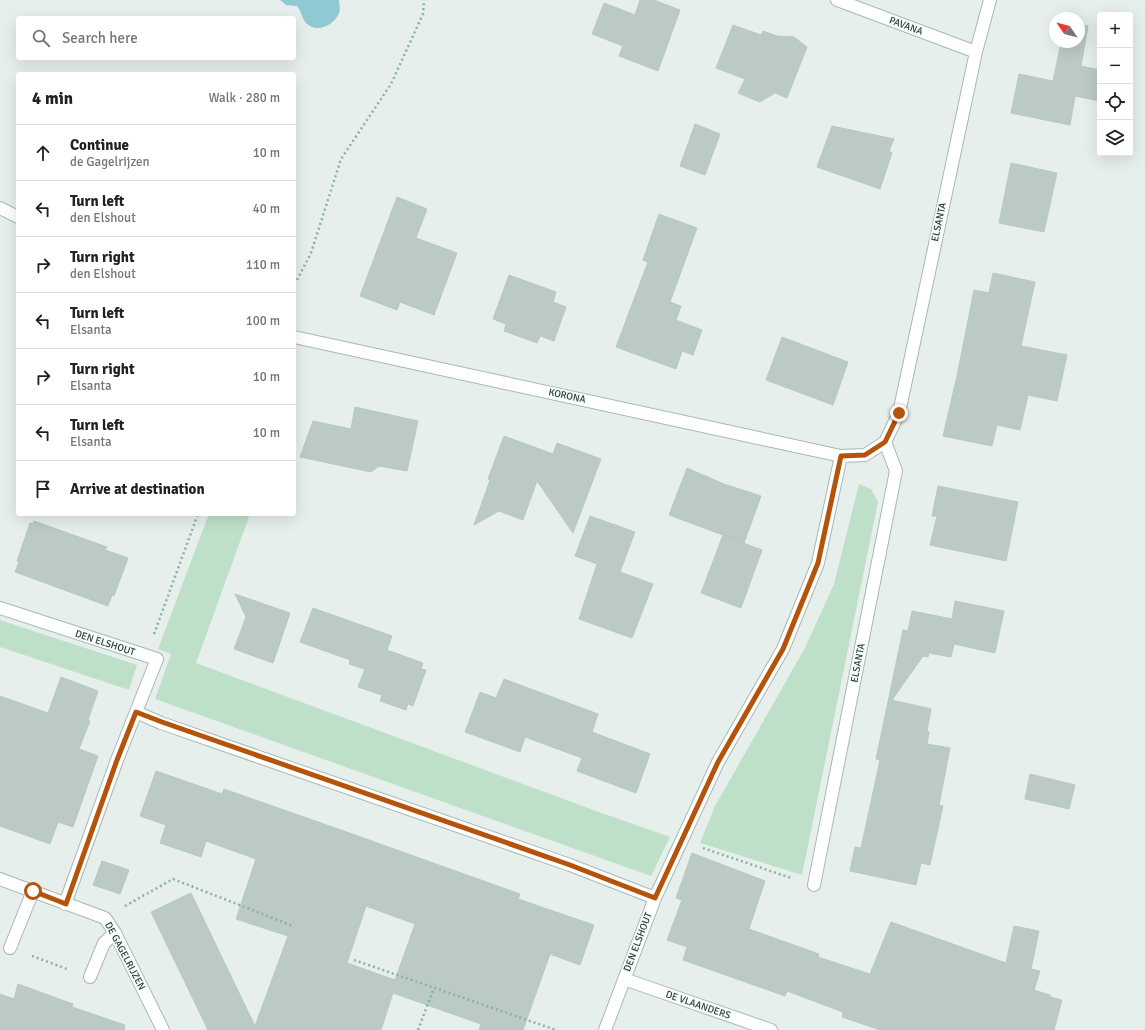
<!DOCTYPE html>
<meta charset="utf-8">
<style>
body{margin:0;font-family:Signika,sans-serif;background:#f2f2f2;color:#202124}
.controls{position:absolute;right:12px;top:12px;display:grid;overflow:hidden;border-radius:4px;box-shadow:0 4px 16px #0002}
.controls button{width:36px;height:36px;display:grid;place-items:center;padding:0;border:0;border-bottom:1px solid #e0e0e0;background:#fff;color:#202124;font:20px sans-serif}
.compass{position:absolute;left:1049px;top:12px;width:36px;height:36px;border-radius:50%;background:#fff;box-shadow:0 4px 16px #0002;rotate:305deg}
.stop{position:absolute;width:12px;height:12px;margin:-9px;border:3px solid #b45309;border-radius:50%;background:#fff}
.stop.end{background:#b45309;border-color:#fff;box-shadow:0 1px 4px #0008}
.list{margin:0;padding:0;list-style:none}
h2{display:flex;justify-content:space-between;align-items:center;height:52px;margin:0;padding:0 16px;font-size:17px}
h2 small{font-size:13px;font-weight:400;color:#757577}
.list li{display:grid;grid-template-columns:26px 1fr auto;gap:12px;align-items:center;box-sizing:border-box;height:56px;padding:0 16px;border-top:1px solid #e0e0e0}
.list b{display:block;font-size:15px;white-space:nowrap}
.list p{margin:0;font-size:13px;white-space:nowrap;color:#757577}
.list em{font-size:13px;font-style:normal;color:#757577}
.icon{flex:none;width:22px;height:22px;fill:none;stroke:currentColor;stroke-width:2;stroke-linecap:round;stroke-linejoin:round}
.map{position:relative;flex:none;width:1145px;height:1030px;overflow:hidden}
.search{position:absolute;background:#fff;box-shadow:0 4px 16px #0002;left:16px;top:16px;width:280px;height:44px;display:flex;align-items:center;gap:10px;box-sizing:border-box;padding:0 14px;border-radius:4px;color:#757577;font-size:15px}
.panel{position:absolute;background:#fff;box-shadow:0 4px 16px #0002;left:16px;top:72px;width:280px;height:444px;border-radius:4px}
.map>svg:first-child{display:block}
.green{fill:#bfe0c8}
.water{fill:#8ec9d4}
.building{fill:#bbcac4;stroke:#b8c9c2;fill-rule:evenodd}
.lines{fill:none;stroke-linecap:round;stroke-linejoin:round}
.lane-casing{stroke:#a8b8b2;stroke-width:14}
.street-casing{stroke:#a8b8b2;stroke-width:14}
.path{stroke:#86b3a5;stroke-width:2.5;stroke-dasharray:2 3;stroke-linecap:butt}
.lane{stroke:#fff;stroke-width:12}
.street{stroke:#fff;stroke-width:12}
.route{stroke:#b45309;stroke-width:5}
.labels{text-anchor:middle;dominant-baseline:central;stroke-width:3.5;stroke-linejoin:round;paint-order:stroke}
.street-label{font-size:10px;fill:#24423a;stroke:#f7fbf9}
</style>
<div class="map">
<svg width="1145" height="1030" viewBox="0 0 1145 1030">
<rect width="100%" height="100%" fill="#e6efeb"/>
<path class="green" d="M859,484L871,489L878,502L802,875L700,843L715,806L805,648L834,584Z
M209,514H250L196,663L596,811L670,837L651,876L155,699L171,654L158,649Z
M0,620L137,665L129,690L0,647Z"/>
<path class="water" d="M280,0H339C339,4 341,9 339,13C335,25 316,34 306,23C302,18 301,11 297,6L286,5Z"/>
<path class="building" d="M640,0H654L680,10L658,71L619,56L623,46L592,34L604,3L635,15Z
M1079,24L1088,26L1081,66L1100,70V101L1075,96L1070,125L1011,113L1019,74L1053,81L1061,42H1079Z
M733,25L761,35L763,31L777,36L794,37L807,47L787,98L775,93L760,102L738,93L745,79L716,68Z
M695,124L720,134L705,175L680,166Z
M832,126L894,139L889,151L892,153L880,189L817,167Z
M1011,163L1057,173L1044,232L999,223Z
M397,197L427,209L416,238L457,253L434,315L400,302L397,310L360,296Z
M659,214L697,228L670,302L681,306L676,320L702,330L693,355L682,351L676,369L616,347L648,262L643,260Z
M993,273L1035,282L1021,346L1067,355L1057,401L1028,395L1020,430L997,425L992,446L943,436L957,376L974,290L989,293Z
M509,275L556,292L553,302L566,307L554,341L540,336L537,343L504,331L506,324L493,319Z
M782,337L848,362L833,405L766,380Z
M355,407L418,421L407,471L379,466L371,472L300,457L313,421L351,429Z
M504,436L553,454L557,443L601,459L573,533L537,481L523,520L499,511L474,525L490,480L488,479Z
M687,468L724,484L761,496L744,543L727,537L762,550L741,608L701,593L723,535L669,515Z
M938,486L1018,502L1006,561L930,545L937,516H932Z
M590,516L635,532L620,572L653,584L632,638L579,619L597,564L575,556Z
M34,521L107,547L105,550L128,558L114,596L112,595L108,606L15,572L19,562L17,561L30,523L33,524Z
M235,594L290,613L273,663L234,649L246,617Z
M955,601L1004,611L995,653L954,644L951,657L929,653L928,657L923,656L892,700L931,709L927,731L929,732L927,744L950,748L939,805L943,806L930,865L921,863L916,885L850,871L855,847L861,848L880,760L876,759L903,630L908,631L912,611L952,619Z
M313,608L392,636L387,650L423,663L421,669L426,670L413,706L408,704L406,710L380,701L382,695L358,687L365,669L349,664L350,660L300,642Z
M61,677L98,691L88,720L90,721L79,749L98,756L73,827L58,822L50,844L0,826V696L48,713Z
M504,679L598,714L592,732L650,754L636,793L577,771L582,758L525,737L520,752L465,732L480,692L496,698Z
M156,771L222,794L224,789L341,830L520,894L518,899L594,925L580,965L550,954L523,1030H479L481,1024L393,993L381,1030H208L151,912L191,893L255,1026L288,936L236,919L256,859L206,841L201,857L160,843L166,825L140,816ZM366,906L415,924L395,980L347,963Z
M1030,774L1075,785L1069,809L1025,799Z
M692,853L765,881L749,929L819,954L818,957L870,974L891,922L1006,963L1014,926L1039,931L1031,969L1040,971L1034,990L1050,995V997L1062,1000L1054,1030H880L842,1017L843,1012L787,991L785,996L683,960L687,947L667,940L682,900L676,898Z
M102,861L129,870L120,894L93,885Z
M18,984L73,1004L72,1007L125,1025L124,1030H0V994L14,999Z"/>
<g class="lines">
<defs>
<path id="lane" d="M10,948L33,891
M90,977L104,943L115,933"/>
<path id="street" d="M837,0L976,52
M0,208L18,217
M294,337L841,456L865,455L885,442L899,413L976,52L990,0
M0,608L157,659L136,712
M0,879L105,918L115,933L163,1030
M814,885L896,471L885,442
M655,898L718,762L783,649L818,563L841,456
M65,904L117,760L136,712L161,723L570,865L655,898L605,1030
M624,979L771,1030"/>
</defs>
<use href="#lane" class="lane-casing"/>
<use href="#street" class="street-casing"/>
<path class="path" d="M294,284L297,280L311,253L341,159L391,84L423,14L424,0
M154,634L198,514
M703,848L791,878
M125,906L173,879L293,926
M32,956L67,969
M354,960L556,1030
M418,1030L434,988"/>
<use href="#lane" class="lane"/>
<use href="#street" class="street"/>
</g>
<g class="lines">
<path class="route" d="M33,891L66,904L117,760L136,712L162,722L570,865L655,898L718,762L783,649L818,563L841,456L865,455L885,442L899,413"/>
</g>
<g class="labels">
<g class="street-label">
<text transform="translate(906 26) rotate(20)">PAVANA</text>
<text transform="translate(939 222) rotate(-78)">ELSANTA</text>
<text transform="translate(567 396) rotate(12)">KORONA</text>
<text transform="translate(105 643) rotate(18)">DEN ELSHOUT</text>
<text transform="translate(858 663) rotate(-79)">ELSANTA</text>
<text transform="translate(638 942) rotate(-69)">DEN ELSHOUT</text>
<text transform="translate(125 956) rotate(62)">DE GAGELRIJZEN</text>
<text transform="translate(698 1005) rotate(19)">DE VLAANDERS</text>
</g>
</g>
</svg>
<div class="controls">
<button>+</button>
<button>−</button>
<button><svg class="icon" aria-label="locate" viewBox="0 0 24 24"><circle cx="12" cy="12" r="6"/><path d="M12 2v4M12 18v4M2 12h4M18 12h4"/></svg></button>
<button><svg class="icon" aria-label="layers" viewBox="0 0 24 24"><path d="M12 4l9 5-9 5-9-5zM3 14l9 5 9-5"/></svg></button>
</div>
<svg class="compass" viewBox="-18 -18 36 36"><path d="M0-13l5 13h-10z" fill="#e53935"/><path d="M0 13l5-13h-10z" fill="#757577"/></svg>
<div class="stop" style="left:33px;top:891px"></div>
<div class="stop end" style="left:899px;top:413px"></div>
<div class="search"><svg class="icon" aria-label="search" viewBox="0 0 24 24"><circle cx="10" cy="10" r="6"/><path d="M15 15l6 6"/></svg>Search here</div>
<section class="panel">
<h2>4 min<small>Walk · 280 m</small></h2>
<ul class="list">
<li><svg class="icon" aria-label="ahead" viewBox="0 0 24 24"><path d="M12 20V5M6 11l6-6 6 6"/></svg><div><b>Continue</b><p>de Gagelrijzen</p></div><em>10 m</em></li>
<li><svg class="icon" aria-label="left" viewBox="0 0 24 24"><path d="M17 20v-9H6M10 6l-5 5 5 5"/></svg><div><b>Turn left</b><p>den Elshout</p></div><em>40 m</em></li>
<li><svg class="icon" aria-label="right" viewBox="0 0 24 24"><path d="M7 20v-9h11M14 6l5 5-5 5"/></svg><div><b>Turn right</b><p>den Elshout</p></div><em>110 m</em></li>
<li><svg class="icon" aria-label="left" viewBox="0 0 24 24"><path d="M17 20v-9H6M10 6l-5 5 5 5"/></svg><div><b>Turn left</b><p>Elsanta</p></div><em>100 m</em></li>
<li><svg class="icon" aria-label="right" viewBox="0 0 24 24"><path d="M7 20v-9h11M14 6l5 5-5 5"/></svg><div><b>Turn right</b><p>Elsanta</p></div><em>10 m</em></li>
<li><svg class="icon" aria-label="left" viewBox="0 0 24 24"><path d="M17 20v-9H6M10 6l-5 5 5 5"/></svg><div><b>Turn left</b><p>Elsanta</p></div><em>10 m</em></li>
<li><svg class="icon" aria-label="arrive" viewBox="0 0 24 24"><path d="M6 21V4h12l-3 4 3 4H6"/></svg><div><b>Arrive at destination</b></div></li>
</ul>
</section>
</div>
